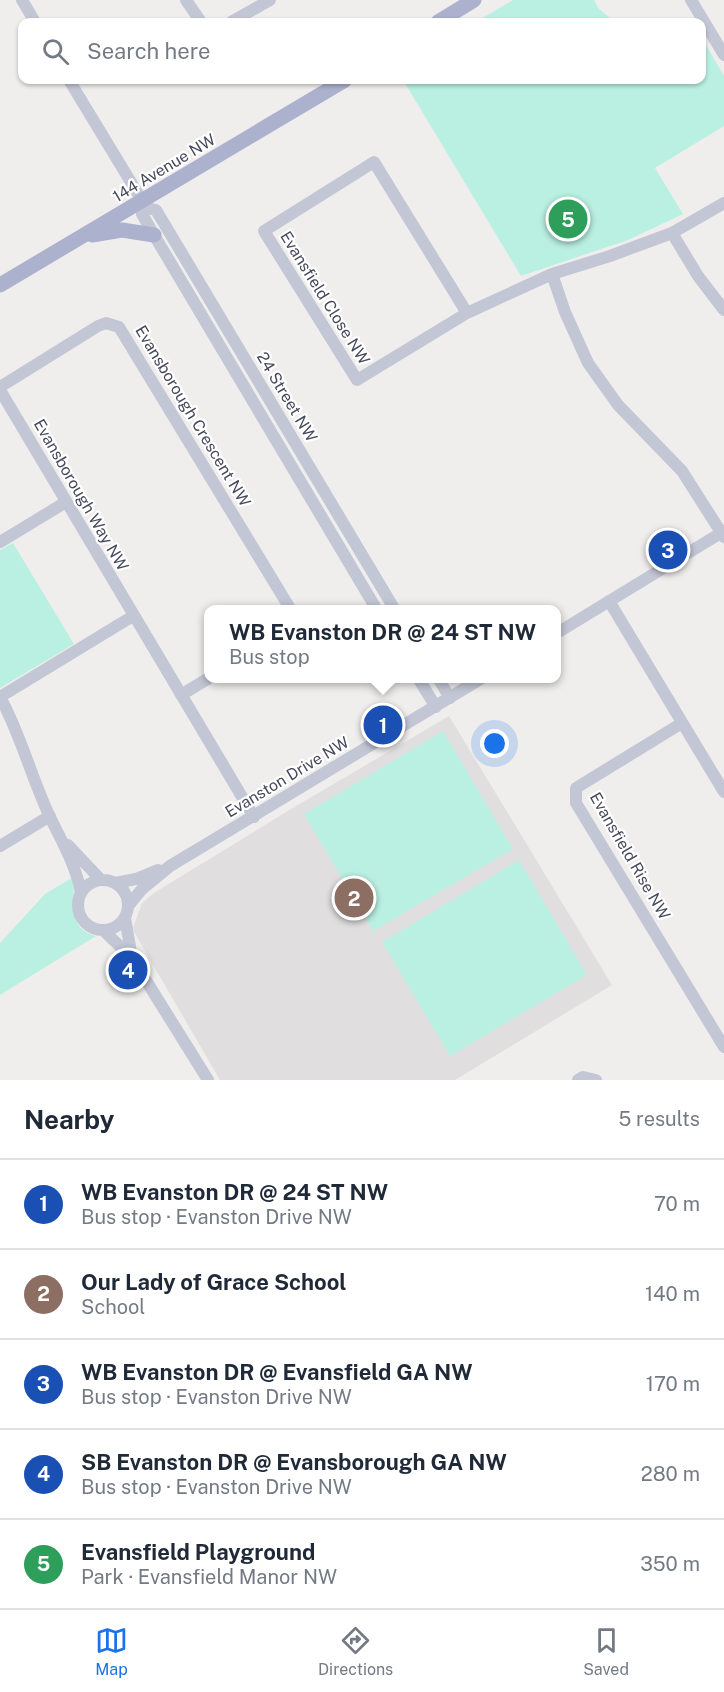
<!DOCTYPE html>
<meta charset="utf-8">
<style>
body{margin:0;font-family:"Public Sans",sans-serif;background:#f6f6f7;color:#1f2937}
.you{position:absolute;left:495px;top:744px;width:21px;height:21px;margin:-15px;border:4px solid #fff;border-radius:50%;background:#1a73e8;box-shadow:0 0 0 9px #1a73e833}
.badge{display:grid;place-items:center;width:39px;height:39px;border-radius:50%;background:#1a73e8;color:#fff;font-size:20px;font-weight:700}
.pin{position:absolute;translate:-50% -50%;border:3px solid #fff;box-shadow:0 2px 6px #0006}
.popup{position:absolute;left:204px;top:605px;width:357px;height:78px;box-sizing:border-box;display:grid;place-content:center;border-radius:12px;background:#fff;filter:drop-shadow(0 2px 4px #0005);font-size:20px;white-space:nowrap;color:#747a83}
.popup b{font-size:22px;color:#1f2937}
.popup::after{content:'';position:absolute;left:50%;top:100%;margin-left:-12px;border:12px solid transparent;border-top-color:#fff}
.list{margin:0;padding:0;list-style:none}
h2{display:flex;justify-content:space-between;align-items:center;height:78px;margin:0;padding:0 24px;font-size:26px}
h2 small{font-size:20px;font-weight:400;color:#747a83}
.list li{display:grid;grid-template-columns:39px 1fr auto;gap:18px;align-items:center;box-sizing:border-box;height:90px;padding:0 24px;border-top:2px solid #e0e1e3}
.list b{display:block;font-size:22px;white-space:nowrap}
.list p{margin:0;font-size:20px;white-space:nowrap;color:#747a83}
.list em{font-size:20px;font-style:normal;color:#747a83}
.icon{flex:none;width:33px;height:33px;fill:none;stroke:currentColor;stroke-width:2;stroke-linecap:round;stroke-linejoin:round}
.map{position:relative;flex:none;width:724px;height:1080px;overflow:hidden}
.search{position:absolute;background:#fff;box-shadow:0 2px 4px #0004;left:18px;right:18px;top:18px;height:66px;display:flex;align-items:center;gap:15px;box-sizing:border-box;padding:0 21px;border-radius:12px;color:#747a83;font-size:22px}
.sheet{height:528px;background:#fff}
nav{display:flex;justify-content:space-around;align-items:center;box-sizing:border-box;height:84px;border-top:2px solid #e0e1e3;background:#fff;font-size:16px;color:#747a83}
nav a{display:grid;justify-items:center;gap:3px}
nav .on{color:#1a73e8}
.map>svg:first-child{display:block}
.education{fill:#e1dedf}
.green{fill:#baf0e1}
.lines{fill:none;stroke-linecap:round;stroke-linejoin:round}
.minor{stroke:#c3c7d5;stroke-width:12}
.major{stroke:#acb1cd;stroke-width:15}
.labels{text-anchor:middle;dominant-baseline:central;stroke-width:4.5;stroke-linejoin:round;paint-order:stroke}
.street-label{font-size:16px;fill:#45495b;stroke:#fff}
</style>
<div class="map">
<svg width="724" height="1080" viewBox="0 0 724 1080">
<rect width="100%" height="100%" fill="#f0eeed"/>
<path class="education" d="M449,716L612,985L455,1080H220L134,932L133,928L142,903L154,893L286,812Z"/>
<path class="green" d="M513,0H594L599,9L615,22H476Z
M702,38L724,76V126L655,168L683,214L628,240L521,276L403,80H702Z
M13,543L74,644L0,688V550Z
M443,731L513,849L373,931L304,814Z
M519,860L587,975L450,1056L382,942Z
M72,878C78,899 65,929 96,936L0,995V943L45,894Z"/>
<g class="lines">
<path class="minor" d="M22,0L35,22
M186,0L201,22
M691,0L724,55
M231,22L270,0
M69,80L146,207
M147,208L156,210L395,610
M147,208L142,214L154,235L377,610
M672,233L698,276L724,310
M552,274L565,312L588,363L618,405L682,471L724,537
M467,313L374,162L264,231L357,380L467,313L552,274L610,256L672,233L724,203
M0,387L98,326L106,323L119,327L291,610
M0,390L254,817
M0,542L66,502
M609,601L724,792
M557,633L724,531
M418,678L436,707
M438,678L450,698
M181,695L209,678
M0,697C21,735 31,777 50,817C62,842 76,865 81,893
M0,697L133,616
M682,723L576,788V803L724,1047
M68,845L101,880
M0,846L50,816
M78 905a25 25 0 1 1 50 0a25 25 0 1 1-50 0Z
M115,883L136,879L158,870
M129,905L142,889L170,866L482,678
M125,918L132,958
M103,930L132,958L208,1080
M578,1080L583,1077L596,1080"/>
<path class="major" d="M438,22L474,0
M92,235L122,230L154,235
M0,285L345,80"/>
</g>
<g class="labels">
<g class="street-label">
<text transform="translate(164 168) rotate(-31)">144 Avenue NW</text>
<text transform="translate(325 298) rotate(58)">Evansfield Close NW</text>
<text transform="translate(287 397) rotate(59)">24 Street NW</text>
<text transform="translate(193 416) rotate(59)">Evansborough Crescent NW</text>
<text transform="translate(81 495) rotate(60)">Evansborough Way NW</text>
<text transform="translate(287 777) rotate(-31)">Evanston Drive NW</text>
<text transform="translate(630 856) rotate(60)">Evansfield Rise NW</text>
</g>
</g>
</svg>
<div class="you"></div>
<div class="pin badge" style="left:383px;top:725px;background:#1a4fb4">1</div>
<div class="popup"><b>WB Evanston DR @ 24 ST NW</b>Bus stop</div>
<div class="pin badge" style="left:354px;top:898px;background:#8d6e63">2</div>
<div class="pin badge" style="left:668px;top:550px;background:#1a4fb4">3</div>
<div class="pin badge" style="left:128px;top:970px;background:#1a4fb4">4</div>
<div class="pin badge" style="left:568px;top:219px;background:#2e9e5b">5</div>
<div class="search"><svg class="icon" aria-label="search" viewBox="0 0 24 24"><circle cx="10" cy="10" r="6"/><path d="M15 15l6 6"/></svg>Search here</div>
</div>
<section class="sheet">
<h2>Nearby<small>5 results</small></h2>
<ul class="list">
<li><span class="badge" style="background:#1a4fb4">1</span><div><b>WB Evanston DR @ 24 ST NW</b><p>Bus stop · Evanston Drive NW</p></div><em>70 m</em></li>
<li><span class="badge" style="background:#8d6e63">2</span><div><b>Our Lady of Grace School</b><p>School</p></div><em>140 m</em></li>
<li><span class="badge" style="background:#1a4fb4">3</span><div><b>WB Evanston DR @ Evansfield GA NW</b><p>Bus stop · Evanston Drive NW</p></div><em>170 m</em></li>
<li><span class="badge" style="background:#1a4fb4">4</span><div><b>SB Evanston DR @ Evansborough GA NW</b><p>Bus stop · Evanston Drive NW</p></div><em>280 m</em></li>
<li><span class="badge" style="background:#2e9e5b">5</span><div><b>Evansfield Playground</b><p>Park · Evansfield Manor NW</p></div><em>350 m</em></li>
</ul>
</section>
<nav>
<a class="on"><svg class="icon" aria-label="map" viewBox="0 0 24 24"><path d="M3 6l6-2 6 2 6-2v14l-6 2-6-2-6 2zM9 4v14M15 6v14"/></svg>Map</a>
<a><svg class="icon" aria-label="directions" viewBox="0 0 24 24"><path d="M12 3l9 9-9 9-9-9zM9 14v-3h6M13 9l2 2-2 2"/></svg>Directions</a>
<a><svg class="icon" aria-label="saved" viewBox="0 0 24 24"><path d="M7 4h10v16l-5-4-5 4z"/></svg>Saved</a>
</nav>
